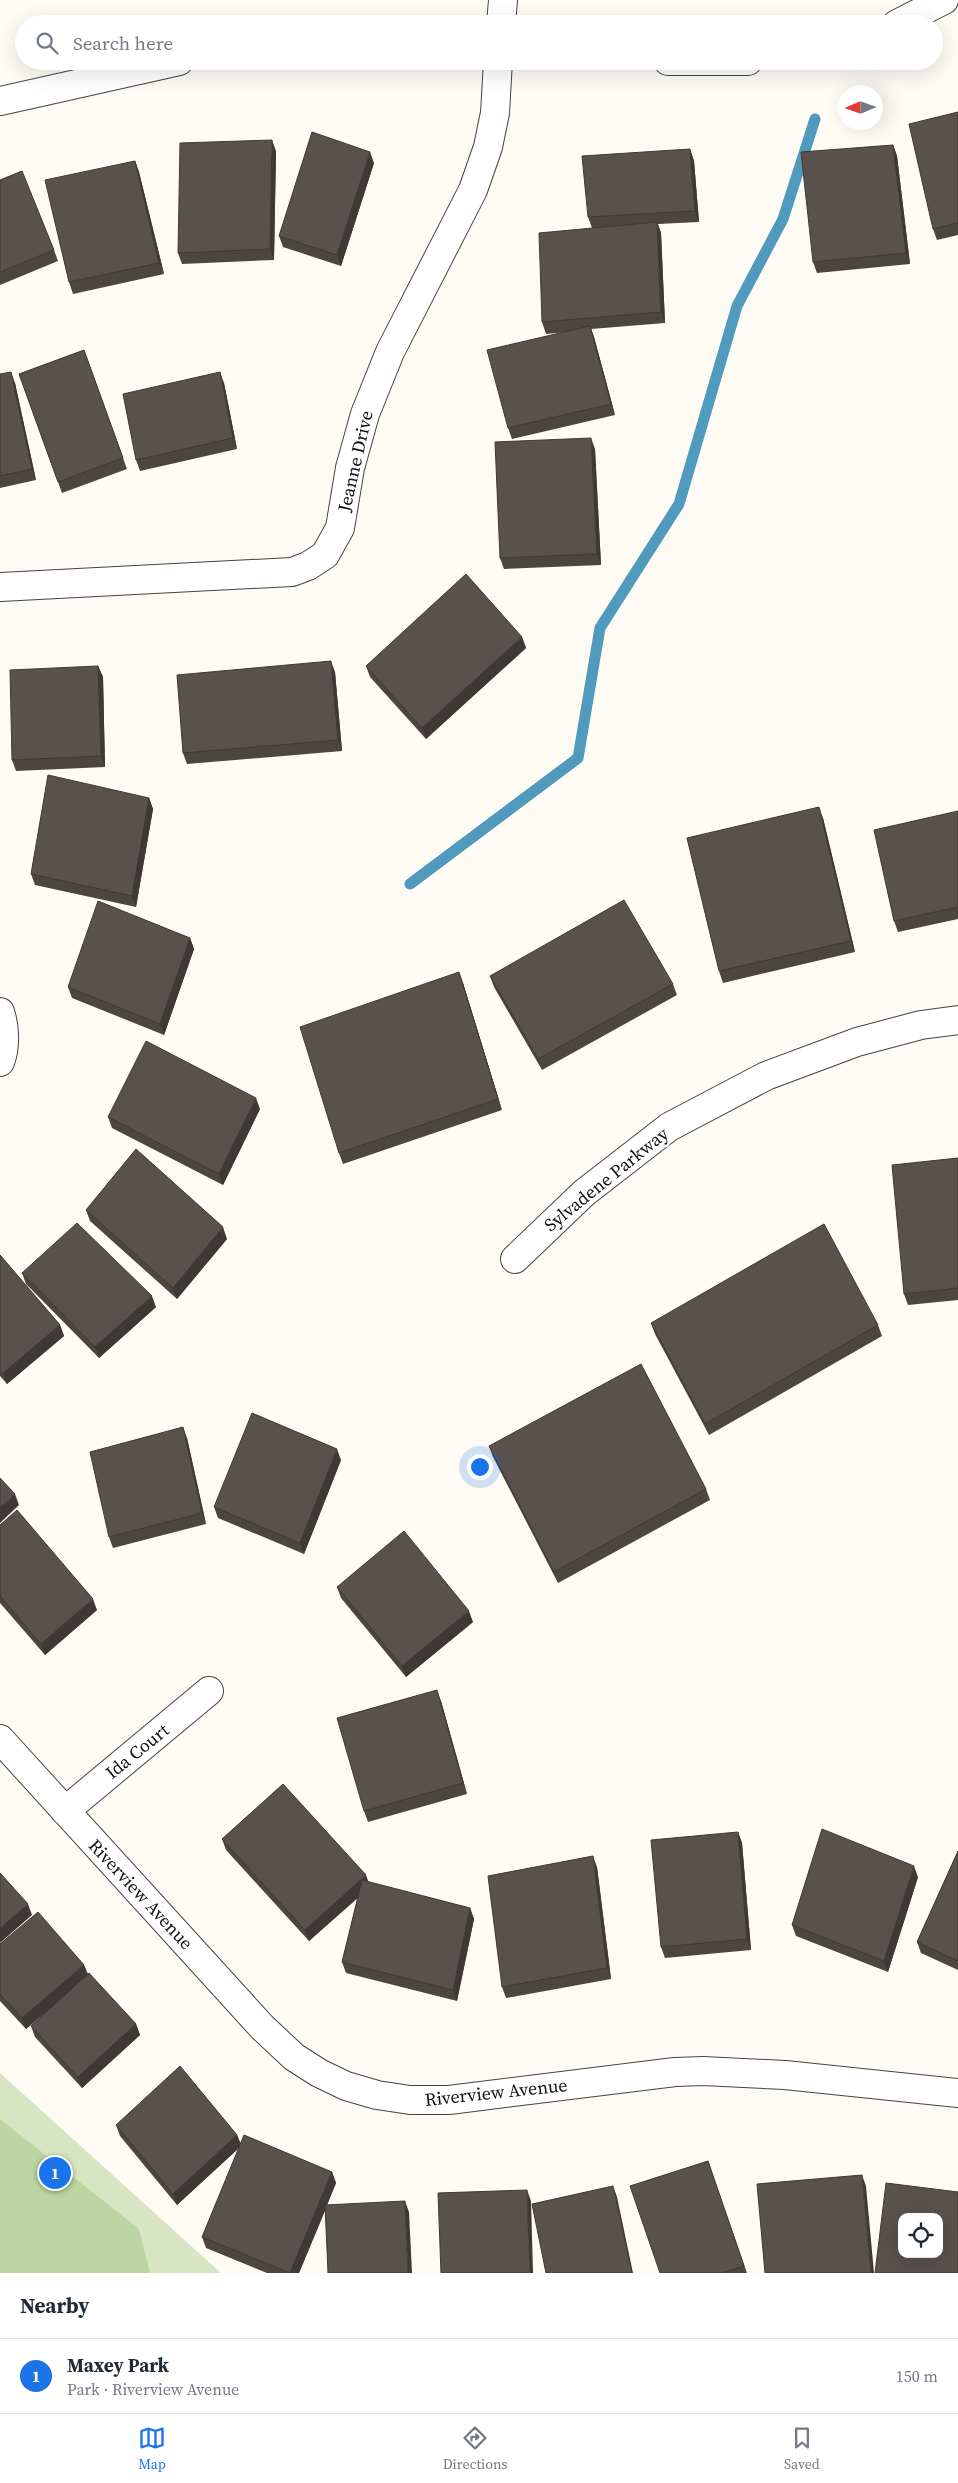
<!DOCTYPE html>
<meta charset="utf-8">
<style>
body{margin:0;font-family:"Source Serif 4",serif;background:#f2f2f3;color:#1f2937}
.controls{position:absolute;right:15px;bottom:15px;display:grid;overflow:hidden;border-radius:10px;box-shadow:0 5px 20px #0002}
.controls button{width:45px;height:45px;display:grid;place-items:center;padding:0;border:0;border-bottom:1px solid #e0e1e3;background:#fff;color:#1f2937;font:25px sans-serif}
.compass{position:absolute;left:838px;top:85px;width:45px;height:45px;border-radius:50%;background:#fff;box-shadow:0 5px 20px #0002;rotate:268deg}
.you{position:absolute;left:479px;top:1466px;width:18px;height:18px;margin:-12px;border:4px solid #fff;border-radius:50%;background:#1a73e8;box-shadow:0 0 0 8px #1a73e833}
.badge{display:grid;place-items:center;width:32px;height:32px;border-radius:50%;background:#1a73e8;color:#fff;font-size:16px;font-weight:700}
.pin{position:absolute;translate:-50% -50%;border:2px solid #fff;box-shadow:0 1px 5px #0006}
.list{margin:0;padding:0;list-style:none}
h2{display:flex;justify-content:space-between;align-items:center;height:65px;margin:0;padding:0 20px;font-size:21px}
h2 small{font-size:16px;font-weight:400;color:#747a83}
.list li{display:grid;grid-template-columns:32px 1fr auto;gap:15px;align-items:center;box-sizing:border-box;height:75px;padding:0 20px;border-top:1px solid #e0e1e3}
.list b{display:block;font-size:19px;white-space:nowrap}
.list p{margin:0;font-size:16px;white-space:nowrap;color:#747a83}
.list em{font-size:16px;font-style:normal;color:#747a83}
.icon{flex:none;width:28px;height:28px;fill:none;stroke:currentColor;stroke-width:2;stroke-linecap:round;stroke-linejoin:round}
.map{position:relative;flex:none;width:958px;height:2273px;overflow:hidden}
.search{position:absolute;background:#fff;box-shadow:0 5px 20px #0002;left:15px;right:15px;top:15px;height:55px;display:flex;align-items:center;gap:12px;box-sizing:border-box;padding:0 18px;border-radius:28px;color:#747a83;font-size:19px}
.sheet{height:140px;background:#fff}
nav{display:flex;justify-content:space-around;align-items:center;box-sizing:border-box;height:70px;border-top:1px solid #e0e1e3;background:#fff;font-size:14px;color:#747a83}
nav a{display:grid;justify-items:center;gap:2px}
nav .on{color:#1a73e8}
.map>svg:first-child{display:block}
.green{fill:#d7e5c2}
.forest{fill:#bdd4a3}
.lines{fill:none;stroke-linecap:round;stroke-linejoin:round}
.stream{stroke:#509bbd;stroke-width:11}
.minor-casing{stroke:#434343;stroke-width:30}
.minor{stroke:#fff;stroke-width:28}
.wall{fill:#4c4643}
.shaded-wall{fill:#3e3937}
.building{fill:#58514e;stroke:#3e3937;fill-rule:evenodd}
.labels{text-anchor:middle;dominant-baseline:central;stroke-width:5;stroke-linejoin:round;paint-order:stroke}
.street-label{font-size:18px;fill:#101010;stroke:#fff}
</style>
<div class="map">
<svg width="958" height="2273" viewBox="0 0 958 2273">
<rect width="100%" height="100%" fill="#fefbf5"/>
<path class="green" d="M0,2073L221,2273H0Z"/>
<path class="forest" d="M0,2119L139,2229L150,2273H0Z"/>
<g class="lines">
<path class="stream" d="M410,884L578,758L600,628L679,504L737,306L783,219L815,119"/>
<defs>
<path id="minor" d="M501,24L503,0
M897,24L944,0
M668,61H748
M0,101L179,61
M0,587L292,572L308,566L325,555L340,528L350,468L365,414L390,352L473,190L488,147L495,113L498,61
M0,1012C5,1027 6,1047 0,1062
M515,1259L584,1193L669,1127L766,1076L857,1042L921,1025L958,1020
M0,1739L262,2027L294,2057L319,2073L346,2086L377,2095L410,2100H449L675,2072L703,2071L785,2075L958,2093
M65,1811L209,1691"/>
</defs>
<use href="#minor" class="minor-casing"/>
<use href="#minor" class="minor"/>
</g>
<path class="wall" d="M958,112V235L937,240L933,229Z
M893,145L897,156L910,264L817,273L813,262Z
M690,149L694,161L699,222L658,224L661,233L665,323L591,329L594,337L615,415L512,439L508,428L568,332L546,334L542,322L592,228L588,217Z
M276,151L274,260L182,264L178,253Z
M135,161L139,172L164,274L73,294L69,282Z
M374,163L341,266L283,247L279,236Z
M0,180L54,250L58,261L0,285Z
M84,350L127,469L62,493L19,374Z
M0,374L15,383L36,480L0,488Z
M224,383L237,449L140,471L136,460Z
M595,449L601,565L504,569L500,558Z
M522,637L526,648L426,739L370,677L366,666Z
M98,666L103,677L105,767L16,771L12,760Z
M335,672L342,751L187,764L183,753Z
M149,798L153,809L136,907L35,885L31,874Z
M958,811V919L898,932L894,921Z
M823,818L855,952L723,983L719,971Z
M190,938L194,949L164,1035L72,998L68,987Z
M490,976L673,984L677,995L542,1070L494,987Z
M463,983L502,1110L343,1164L339,1153Z
M260,1109L223,1185L112,1128L108,1117Z
M958,1158V1300L908,1305L904,1294Z
M86,1210L227,1239L177,1299L90,1221Z
M0,1255L60,1325L64,1336L7,1384L0,1376Z
M22,1273L156,1307L99,1358L26,1284Z
M651,1323L878,1325L882,1336L709,1435L655,1334Z
M187,1438L206,1524L113,1548L109,1537Z
M489,1446L706,1489L710,1500L558,1583L493,1457Z
M341,1460L304,1554L218,1518L214,1507Z
M0,1525L97,1610L45,1655L0,1603Z
M337,1587L473,1622L406,1677L341,1598Z
M441,1701L467,1794L368,1822L364,1811Z
M738,1832L742,1843L751,1950L665,1958L661,1947Z
M222,1839L369,1882L470,1908L474,1919L457,2001L346,1973L342,1962L358,1898L309,1941L226,1850Z
M958,1851V1970L921,1953L917,1942Z
M597,1867L611,1979L506,1998L502,1987Z
M918,1877L888,1972L796,1936L792,1925Z
M0,1944L84,1965L88,1974L136,2024L140,2035L82,2088L35,2037L31,2026L46,2012L26,2029L0,2001Z
M116,2125L237,2135L241,2144L332,2172L336,2183L327,2205L409,2212L325,2211L299,2273H267L206,2248L202,2237L239,2148L177,2205L120,2136Z
M708,2161L747,2273H660Z"/>
<path class="shaded-wall" d="M272,140L276,151L274,260L270,249Z
M893,145L897,156L910,264L906,253Z
M690,149L694,161L699,222L695,211Z
M370,152L374,163L341,266L337,255Z
M135,161L139,172L164,274L159,263Z
M657,222L661,233L665,323L661,312Z
M590,326L594,337L615,415L611,404Z
M11,372L15,383L36,480L32,469Z
M220,372L224,383L237,449L233,438Z
M591,438L595,449L601,565L597,554Z
M522,637L526,648L426,739L422,728Z
M331,661L335,672L342,751L338,740Z
M98,666L103,677L105,767L101,756Z
M149,798L153,809L136,907L132,896Z
M819,807L823,818L855,952L851,941Z
M190,938L194,949L164,1035L160,1024Z
M459,972L463,983L502,1110L498,1099Z
M256,1098L260,1109L223,1185L219,1174Z
M223,1227L227,1239L177,1299L173,1288Z
M152,1296L156,1307L99,1358L95,1347Z
M60,1325L64,1336L7,1384L3,1373Z
M183,1427L187,1438L206,1524L202,1513Z
M337,1449L341,1460L304,1554L300,1543Z
M15,1494L19,1505L0,1523V1508Z
M93,1599L97,1610L45,1655L41,1644Z
M469,1611L473,1622L406,1677L402,1666Z
M437,1690L441,1701L467,1794L463,1783Z
M738,1832L742,1843L751,1950L747,1939Z
M593,1856L597,1867L611,1979L607,1968Z
M914,1866L918,1877L888,1972L884,1961Z
M366,1875L370,1886L309,1941L305,1930Z
M28,1904L32,1915L0,1943V1928Z
M470,1908L474,1919L457,2001L453,1990Z
M84,1965L88,1976L26,2029L22,2018Z
M136,2024L140,2035L82,2088L78,2077Z
M237,2135L241,2146L177,2205L173,2194Z
M332,2172L336,2183L299,2273H290Z
M862,2175L866,2186L874,2273H871Z
M613,2186L617,2197L633,2273H632Z
M527,2190L531,2201L533,2273H530Z
M405,2201L409,2212L412,2273H408Z"/>
<path class="building" d="M958,112V223L933,229L909,124Z
M312,132L370,152L337,255L279,236Z
M272,140L270,249L178,253L180,143Z
M893,145L906,253L813,262L801,152Z
M690,149L695,211L588,217L582,156Z
M135,161L159,263L69,282L45,180Z
M22,171L54,250L0,272V180Z
M657,222L661,312L542,322L539,233Z
M590,326L611,404L508,428L487,350Z
M84,350L123,458L58,482L19,374Z
M11,372L32,469L0,476V374Z
M220,372L233,438L136,460L123,394Z
M591,438L597,554L500,558L495,442Z
M466,574L522,637L422,728L366,666Z
M331,661L338,740L183,753L177,675Z
M98,666L101,756L12,760L10,670Z
M48,775L149,798L132,896L31,874Z
M819,807L851,941L719,971L687,838Z
M958,811V907L894,921L874,830Z
M624,900L673,984L538,1059L490,976Z
M98,901L190,938L160,1024L68,987Z
M459,972L498,1099L339,1153L300,1027Z
M146,1041L256,1098L219,1174L108,1117Z
M136,1149L223,1227L173,1288L86,1210Z
M958,1158V1288L904,1294L892,1165Z
M77,1223L152,1296L95,1347L22,1273Z
M824,1224L878,1325L705,1424L651,1323Z
M0,1255L60,1325L3,1373L0,1370Z
M641,1364L706,1489L554,1572L489,1446Z
M252,1413L337,1449L300,1543L214,1507Z
M183,1427L202,1513L109,1537L90,1452Z
M0,1478L15,1494L0,1508Z
M17,1510L93,1599L41,1644L0,1596V1525Z
M404,1531L469,1611L402,1666L337,1587Z
M437,1690L463,1783L364,1811L337,1718Z
M283,1784L366,1875L305,1930L222,1839Z
M822,1829L914,1866L884,1961L792,1925Z
M738,1832L747,1939L661,1947L651,1840Z
M958,1851V1961L917,1942Z
M593,1856L607,1968L502,1987L488,1876Z
M0,1873L28,1904L0,1928Z
M362,1880L470,1908L453,1990L342,1962Z
M38,1912L84,1965L22,2018L0,1994V1944Z
M89,1973L136,2024L78,2077L31,2026Z
M180,2066L237,2135L173,2194L116,2125Z
M244,2135L332,2172L290,2273L202,2237Z
M708,2161L744,2266L722,2273H660L630,2186Z
M862,2175L871,2273H765L757,2184Z
M886,2183L958,2192V2273H875ZM902,2217H939V2254H902Z
M613,2186L632,2273H546L532,2204Z
M527,2190L530,2273H441L438,2193Z
M405,2201L408,2273H328L325,2205Z"/>
<g class="labels">
<g class="street-label">
<text transform="translate(355 461) rotate(-77)">Jeanne Drive</text>
<text transform="translate(606 1179) rotate(-39)">Sylvadene Parkway</text>
<text transform="translate(137 1751) rotate(-39)">Ida Court</text>
<text transform="translate(141 1894) rotate(47)">Riverview Avenue</text>
<text transform="translate(496 2092) rotate(-6)">Riverview Avenue</text>
</g>
</g>
</svg>
<div class="controls">
<button><svg class="icon" aria-label="locate" viewBox="0 0 24 24"><circle cx="12" cy="12" r="6"/><path d="M12 2v4M12 18v4M2 12h4M18 12h4"/></svg></button>
</div>
<svg class="compass" viewBox="-18 -18 36 36"><path d="M0-13l5 13h-10z" fill="#e53935"/><path d="M0 13l5-13h-10z" fill="#747a83"/></svg>
<div class="you"></div>
<div class="pin badge" style="left:55px;top:2173px">1</div>
<div class="search"><svg class="icon" aria-label="search" viewBox="0 0 24 24"><circle cx="10" cy="10" r="6"/><path d="M15 15l6 6"/></svg>Search here</div>
</div>
<section class="sheet">
<h2>Nearby<small></small></h2>
<ul class="list">
<li><span class="badge">1</span><div><b>Maxey Park</b><p>Park · Riverview Avenue</p></div><em>150 m</em></li>
</ul>
</section>
<nav>
<a class="on"><svg class="icon" aria-label="map" viewBox="0 0 24 24"><path d="M3 6l6-2 6 2 6-2v14l-6 2-6-2-6 2zM9 4v14M15 6v14"/></svg>Map</a>
<a><svg class="icon" aria-label="directions" viewBox="0 0 24 24"><path d="M12 3l9 9-9 9-9-9zM9 14v-3h6M13 9l2 2-2 2"/></svg>Directions</a>
<a><svg class="icon" aria-label="saved" viewBox="0 0 24 24"><path d="M7 4h10v16l-5-4-5 4z"/></svg>Saved</a>
</nav>
